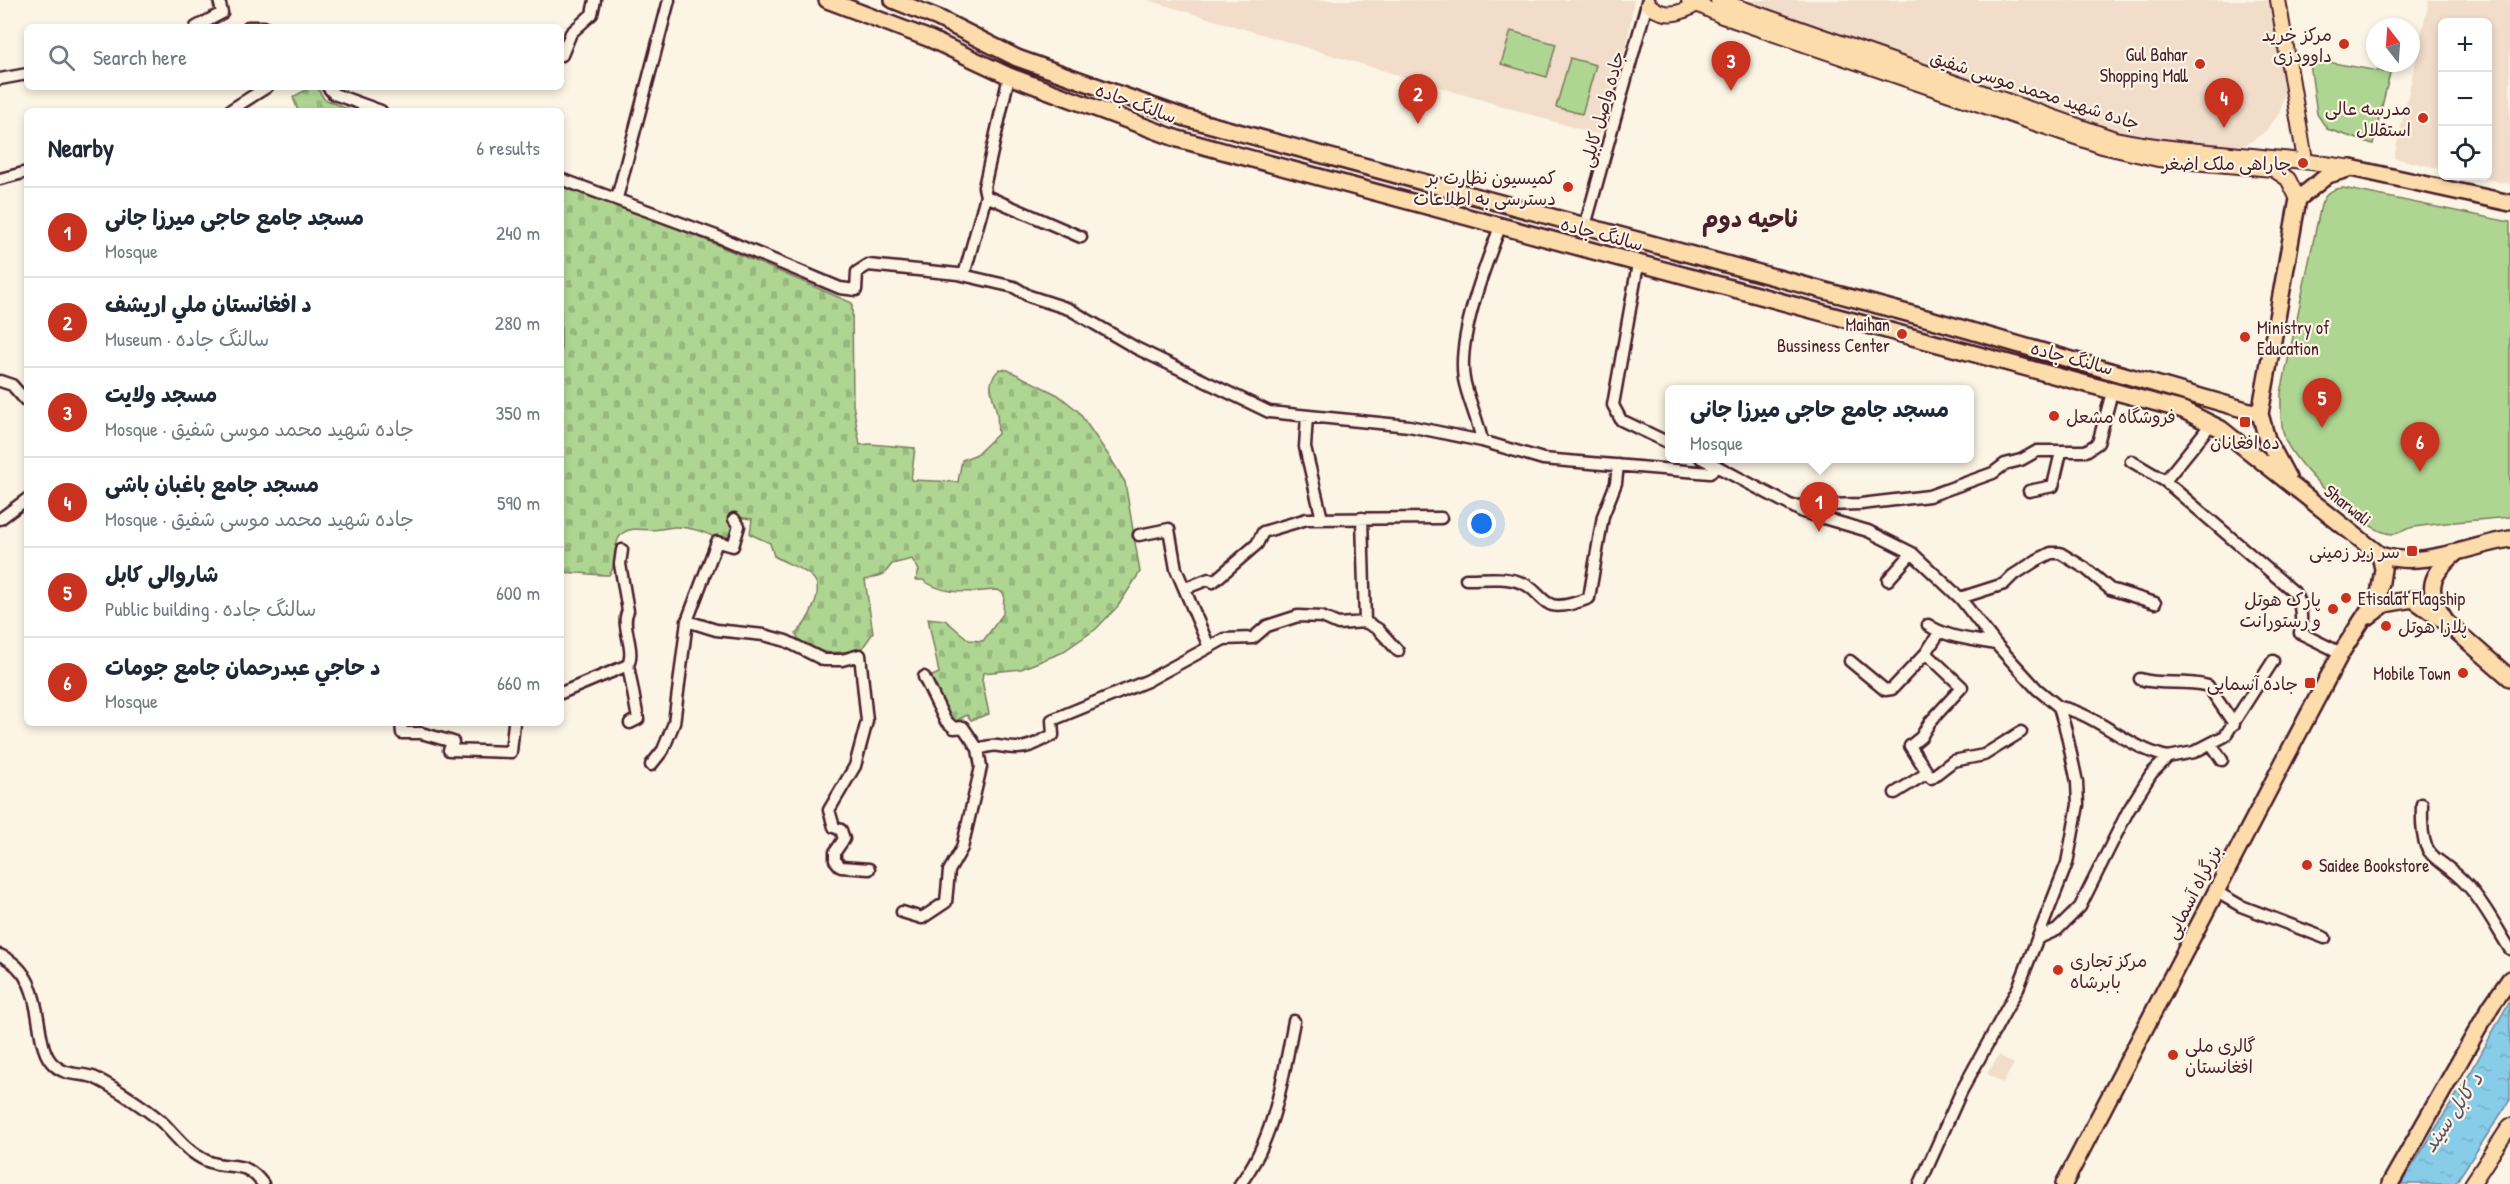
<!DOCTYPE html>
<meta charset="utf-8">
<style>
body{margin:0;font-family:"Patrick Hand","Playpen Sans Arabic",sans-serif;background:#f2f2f3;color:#1f2937}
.controls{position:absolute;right:18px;top:18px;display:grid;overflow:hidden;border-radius:9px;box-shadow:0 3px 9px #0003}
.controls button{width:54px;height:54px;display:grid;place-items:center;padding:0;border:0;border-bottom:2px solid #e0e1e3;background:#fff;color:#1f2937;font:30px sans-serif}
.compass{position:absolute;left:2366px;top:18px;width:54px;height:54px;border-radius:50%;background:#fff;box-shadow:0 3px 9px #0003;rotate:343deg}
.you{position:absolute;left:1482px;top:524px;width:21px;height:21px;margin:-15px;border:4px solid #fff;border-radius:50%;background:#1a73e8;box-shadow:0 0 0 9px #1a73e833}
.badge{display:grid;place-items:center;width:39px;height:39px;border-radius:50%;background:#c8321e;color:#fff;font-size:20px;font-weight:700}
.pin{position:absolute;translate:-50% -50px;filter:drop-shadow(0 2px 3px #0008)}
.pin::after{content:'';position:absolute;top:32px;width:21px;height:18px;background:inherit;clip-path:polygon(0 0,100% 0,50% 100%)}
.popup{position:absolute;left:1665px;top:385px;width:309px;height:78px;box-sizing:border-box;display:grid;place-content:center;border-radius:9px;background:#fff;filter:drop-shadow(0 2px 4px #0005);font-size:20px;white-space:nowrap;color:#747a83}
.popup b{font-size:22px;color:#1f2937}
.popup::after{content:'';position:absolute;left:50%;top:100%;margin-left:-12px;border:12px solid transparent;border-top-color:#fff}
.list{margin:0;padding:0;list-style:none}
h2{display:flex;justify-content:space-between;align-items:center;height:78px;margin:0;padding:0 24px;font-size:26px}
h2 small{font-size:20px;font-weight:400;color:#747a83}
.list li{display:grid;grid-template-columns:39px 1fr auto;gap:18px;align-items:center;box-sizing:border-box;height:90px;padding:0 24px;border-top:2px solid #e0e1e3}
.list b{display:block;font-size:22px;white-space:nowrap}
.list p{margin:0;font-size:20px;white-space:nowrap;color:#747a83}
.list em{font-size:20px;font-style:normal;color:#747a83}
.icon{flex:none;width:33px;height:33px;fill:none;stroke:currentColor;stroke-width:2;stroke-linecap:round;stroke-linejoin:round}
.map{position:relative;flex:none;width:2510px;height:1184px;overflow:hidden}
.search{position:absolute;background:#fff;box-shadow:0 3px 9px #0003;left:24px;top:24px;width:540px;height:66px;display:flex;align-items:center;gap:15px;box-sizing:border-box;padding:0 21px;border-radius:9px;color:#747a83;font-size:22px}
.panel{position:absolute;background:#fff;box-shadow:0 3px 9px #0003;left:24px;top:108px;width:540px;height:618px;border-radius:9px}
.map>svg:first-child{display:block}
.built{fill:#f1ddca}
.cemetery{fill:url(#cemetery-stones);stroke:#7c7a5e;stroke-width:1.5}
.park{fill:#aed692;stroke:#7c7a5e;stroke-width:1.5}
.water{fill:url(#water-ripples);stroke:#6f879c;stroke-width:1.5}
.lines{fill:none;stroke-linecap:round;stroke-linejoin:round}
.minor-casing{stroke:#4a1f2b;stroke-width:15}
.major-casing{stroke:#4a1f2b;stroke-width:18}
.highway-casing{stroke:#4a1f2b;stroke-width:20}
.minor{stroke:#fcf5e5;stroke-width:10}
.major{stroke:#fddcac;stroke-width:14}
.highway{stroke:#fddcac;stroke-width:15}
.poi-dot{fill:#c8321e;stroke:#fcf5e5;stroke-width:2}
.labels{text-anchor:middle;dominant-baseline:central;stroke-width:4.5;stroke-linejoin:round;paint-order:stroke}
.poi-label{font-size:18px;fill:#4a1f2b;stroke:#fcf5e5;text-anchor:end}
.street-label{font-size:18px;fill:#4a1f2b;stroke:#fcf5e5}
.water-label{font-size:20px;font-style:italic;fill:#5c5364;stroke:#fcf5e5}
.district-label{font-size:24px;font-weight:bold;fill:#4a1f2b;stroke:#fcf5e5}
</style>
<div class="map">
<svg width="2510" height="1184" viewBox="0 0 2510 1184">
<defs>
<pattern id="cemetery-stones" width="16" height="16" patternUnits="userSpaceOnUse" patternTransform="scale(1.5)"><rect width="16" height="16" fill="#aed692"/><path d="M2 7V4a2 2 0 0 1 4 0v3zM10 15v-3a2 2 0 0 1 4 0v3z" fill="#97b77e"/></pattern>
<pattern id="water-ripples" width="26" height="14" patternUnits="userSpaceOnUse" patternTransform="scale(1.5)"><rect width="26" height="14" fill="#87cce8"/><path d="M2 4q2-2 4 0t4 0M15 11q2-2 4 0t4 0" fill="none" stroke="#76afc7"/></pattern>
</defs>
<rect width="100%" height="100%" fill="#fcf5e5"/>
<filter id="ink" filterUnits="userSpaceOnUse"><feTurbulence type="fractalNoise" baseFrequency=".0167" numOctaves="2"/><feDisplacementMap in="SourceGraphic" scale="12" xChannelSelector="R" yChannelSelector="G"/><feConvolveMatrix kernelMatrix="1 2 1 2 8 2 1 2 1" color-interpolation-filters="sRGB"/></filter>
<g filter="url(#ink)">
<path class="built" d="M1147,0H1634L1627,43L1599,135Z
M1733,0H2271L2286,84L2280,112L2266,131L2247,144L2229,148L2125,136Z
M2429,0H2510V184L2473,176H2488V22H2442V169L2394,158Z
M1999,1055L2014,1064L2003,1083L1987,1074Z"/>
<path class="cemetery" d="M311,87H317L324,99L352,111H298L293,97Z
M561,187L659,220L852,303L853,404L860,445L870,444L915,448L911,480L958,482L962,460L977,454L998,434C997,427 998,420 997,414C994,395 983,384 1000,369L1008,370L1058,395L1078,411L1109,456L1125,482L1140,572L1118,606L1096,629L1061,653L1021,669L983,673L982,680L989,714L971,720L967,715L954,722C943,710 932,693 930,677L939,673L928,618L945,620L969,640L983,641L1003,614L1004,594L998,590C971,591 946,597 923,580H916L919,570L912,559L892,564L884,574L865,580L873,633L861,650C840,653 807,658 796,634C806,624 828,589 811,576C802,568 785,563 774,556L770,543L750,534L752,519L737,517L733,540L726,542C710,535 692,526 674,527C666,528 658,530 651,530C641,529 627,527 620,536C612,545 619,562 609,575C593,575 578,572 561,573Z"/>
<path class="park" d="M1511,31L1556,44L1547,77L1501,64Z
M1570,58L1596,65L1582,114L1556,107Z
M2316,60L2390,73L2373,144L2327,129L2317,114L2310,63Z
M2343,188L2510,222V517C2478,520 2445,522 2414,527C2406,528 2400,534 2392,534C2365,533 2294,465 2285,439C2280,424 2281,408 2281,393L2321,205C2325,194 2331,189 2343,188Z"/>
<path class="water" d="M2510,1000V1100L2455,1184H2401L2472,1070Z"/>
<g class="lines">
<defs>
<path id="minor" d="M196,27L222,13L219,0
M248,27H264
M562,55L571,33L592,14L595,0
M0,79L27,74
M328,87L334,94L381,111
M229,111L267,87
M0,179L27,172
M561,179L716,236L840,288L856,290L857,272L868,265L958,274L1014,287L1029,296L1069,309L1136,348L1269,412L1409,426L1482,441L1543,459L1710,473L1717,466
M986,196L1081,237
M617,198L669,0
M1585,226L1648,0
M1638,264L1613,405L1621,420L1669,443
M959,274L964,275L986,196L984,187L1009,76
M0,381L12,385L27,402
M1307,416L1305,447L1322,519
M1482,441C1478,419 1468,400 1464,379C1457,338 1485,266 1500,227
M1701,458L1803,512L1868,531L1912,553L1960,598L1996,644L2037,689L2059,707L2066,731L2077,782L2078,805L2067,863L2018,988L1961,1092L1920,1184
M2131,461L2165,481L2294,592C2302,605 2302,618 2300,633L2341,653
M2165,481L2212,423
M2029,491L2053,486L2061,452
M1791,506L1861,504L1929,496L1993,473L2005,464L2021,460L2037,451H2086L2098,443L2113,389
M1362,518L1365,622
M0,519L27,499
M1139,535L1169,529L1176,569L1209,647
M622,550L620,564L628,611C620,625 636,649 628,665L638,719L630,723
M1466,579C1484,579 1505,576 1522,583C1534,587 1538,597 1548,603C1557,610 1579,602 1589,598L1603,516L1616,483L1618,465
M1888,580L1912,553
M1186,588L1209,579L1213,582L1257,544L1263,532L1307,519L1441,518
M1960,598L2004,584L2012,576L2037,560L2051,553H2060L2085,568L2110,589L2155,603
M687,621L716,630L764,635L786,641L824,660H842L860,655L867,721L855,766L829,810L834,827L841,830L844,839L835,852V860L841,867L869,869
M1928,625C1947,638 1972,639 1995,644
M1926,653L1962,687L1930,722L1921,737L1910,746L1931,778L1953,761L1984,755L2021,732
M1850,661L1885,690L1892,689L1926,653L1939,633
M2140,679C2163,686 2184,679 2208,686L2234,724
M561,693L628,665
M2059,707C2096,713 2127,748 2168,757
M401,723L402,733H421L453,742L449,750L511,752L514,723
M2212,745L2222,760
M978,749C1001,742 996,748 1016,748C1029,749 1042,740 1053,735L1052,720L1147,681L1224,639L1253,638L1267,626L1298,616L1322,617L1338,624L1365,622L1378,629L1398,651
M651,765L663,750L674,723L687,621L717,542L733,546L739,526L734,519
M1895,793L1927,773
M2422,804C2420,866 2434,849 2468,886C2485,904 2497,929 2510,949
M2215,891L2241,906L2325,938
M902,912L922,918L946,902L949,871L962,848L981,767L978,749L963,727L954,728L945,720L924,677
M2039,938L2057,930L2080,907L2128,811L2151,774L2168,757L2194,752L2225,736L2273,661
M0,955C51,978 29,1043 54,1065C66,1076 79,1073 93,1077C103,1081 115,1089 125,1095C138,1104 154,1114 165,1125C178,1139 189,1153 207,1161C231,1171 244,1158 263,1184
M1240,1184C1275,1139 1283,1076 1294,1021"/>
<path id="major" d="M1689,0L1722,16L2102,146L2158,159L2273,169L2288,179L2298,199
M1718,0L2115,139C2193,155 2273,154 2351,168
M2278,0L2305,160
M1648,4C1663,18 1678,15 1695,5
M2472,1184L2510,1126"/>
<path id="highway" d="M827,0L930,39L1009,76L1178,139L2183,410L2221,429L2380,555C2423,569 2468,546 2510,539
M893,0L938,18L1017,58L1186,118L1933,320L2260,414
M2288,478L2267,439L2260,414L2298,199L2328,175L2351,168L2510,203
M2369,616L2385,604L2413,599L2447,623L2510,678
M2444,618C2424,589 2431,574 2457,552
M2064,1184L2286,757L2341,653L2379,594L2383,569L2380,555
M2390,1184L2491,1006L2510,979"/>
</defs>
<use href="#minor" class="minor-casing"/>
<use href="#major" class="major-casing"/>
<use href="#highway" class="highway-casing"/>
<use href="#minor" class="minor"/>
<use href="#major" class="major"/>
<use href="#highway" class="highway"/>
</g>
</g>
<g class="poi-dot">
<circle cx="2344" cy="44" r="6"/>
<circle cx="2200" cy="64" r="6"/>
<circle cx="2423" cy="118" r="6"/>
<circle cx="2303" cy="163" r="6"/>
<circle cx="1568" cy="187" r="6"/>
<circle cx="1902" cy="334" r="6"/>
<circle cx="2245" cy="337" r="6"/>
<circle cx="2054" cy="416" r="6"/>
<rect x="2239" y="416" width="12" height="12" rx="3"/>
<rect x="2406" y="545" width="12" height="12" rx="3"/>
<circle cx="2346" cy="598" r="6"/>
<circle cx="2333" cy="609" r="6"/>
<circle cx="2386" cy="626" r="6"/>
<circle cx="2463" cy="673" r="6"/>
<rect x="2304" y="677" width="12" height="12" rx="3"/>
<circle cx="2307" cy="865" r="6"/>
<circle cx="2058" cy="970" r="6"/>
<circle cx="2173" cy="1055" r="6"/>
</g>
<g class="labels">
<g class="poi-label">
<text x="2332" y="34">مرکز خرید<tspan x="2332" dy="21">داوودزی</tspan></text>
<text x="2188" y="54">Gul Bahar<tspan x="2188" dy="21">Shopping Mall</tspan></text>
<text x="2411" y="108">مدرسه عالی<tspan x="2411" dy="21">استقلال</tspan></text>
<text x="2291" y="163">چاراهی ملک اضغر</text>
<text x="1556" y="177">کمیسیون نظارت بر<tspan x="1556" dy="21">دسترسی به اطلاعات</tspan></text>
<text x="1890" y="324">Maihan<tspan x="1890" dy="21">Bussiness Center</tspan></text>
<text x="2257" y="327" text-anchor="start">Ministry of<tspan x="2257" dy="21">Education</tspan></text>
<text x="2066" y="416" text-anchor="start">فروشگاه مشعل</text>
<text x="2245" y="442" text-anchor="middle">ده افغانان</text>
<text x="2400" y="551">سر زیر زمینی</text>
<text x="2358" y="598" text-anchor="start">Etisalat Flagship</text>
<text x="2321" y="599">پارک هوتل<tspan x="2321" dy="21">و رستورانت</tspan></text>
<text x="2398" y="626" text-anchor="start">پلازا هوتل</text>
<text x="2451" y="673">Mobile Town</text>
<text x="2298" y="683">جاده آسمایی</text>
<text x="2319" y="865" text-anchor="start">Saidee Bookstore</text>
<text x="2070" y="960" text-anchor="start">مرکز تجاری<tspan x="2070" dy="21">بابرشاه</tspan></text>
<text x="2185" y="1045" text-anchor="start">گالری ملی<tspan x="2185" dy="21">افغانستان</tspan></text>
</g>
<g class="street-label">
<text transform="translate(2035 90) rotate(18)">جاده شهید محمد موسی شفیق</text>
<text transform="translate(1136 103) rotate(20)">سالنگ جاده</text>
<text transform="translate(1602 109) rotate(-74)">جاده واصل کابلی</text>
<text transform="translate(1602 234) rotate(15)">سالنگ جاده</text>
<text transform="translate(2072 358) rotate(15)">سالنگ جاده</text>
<text transform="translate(2348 505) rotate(38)">Sharwali</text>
<text transform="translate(2193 892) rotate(-63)">بزرگراه آسمایی</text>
</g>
<g class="water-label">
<text transform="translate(2452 1112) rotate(-56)">د کابل سيند</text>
</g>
<g class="district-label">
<text x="1750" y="218">ناحیه دوم</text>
</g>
</g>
</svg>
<div class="controls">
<button>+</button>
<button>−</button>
<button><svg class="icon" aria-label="locate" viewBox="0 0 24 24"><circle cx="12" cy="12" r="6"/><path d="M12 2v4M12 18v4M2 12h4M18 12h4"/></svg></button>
</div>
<svg class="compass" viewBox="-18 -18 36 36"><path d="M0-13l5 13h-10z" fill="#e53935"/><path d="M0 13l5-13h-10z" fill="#747a83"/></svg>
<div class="you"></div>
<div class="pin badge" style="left:1819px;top:532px">1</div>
<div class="popup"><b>مسجد جامع حاجی میرزا جانی</b>Mosque</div>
<div class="pin badge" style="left:1418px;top:124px">2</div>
<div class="pin badge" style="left:1731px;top:91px">3</div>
<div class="pin badge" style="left:2224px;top:128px">4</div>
<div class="pin badge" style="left:2322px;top:428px">5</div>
<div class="pin badge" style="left:2420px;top:472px">6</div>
<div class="search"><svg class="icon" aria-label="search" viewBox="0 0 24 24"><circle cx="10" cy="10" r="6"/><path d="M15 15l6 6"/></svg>Search here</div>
<section class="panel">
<h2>Nearby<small>6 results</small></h2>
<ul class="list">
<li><span class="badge">1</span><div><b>مسجد جامع حاجی میرزا جانی</b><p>Mosque</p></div><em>240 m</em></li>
<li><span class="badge">2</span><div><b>د افغانستان ملي اریشف</b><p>Museum · سالنگ جاده</p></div><em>280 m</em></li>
<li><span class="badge">3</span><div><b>مسجد ولایت</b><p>Mosque · جاده شهید محمد موسی شفیق</p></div><em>350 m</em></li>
<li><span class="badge">4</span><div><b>مسجد جامع باغبان باشی</b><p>Mosque · جاده شهید محمد موسی شفیق</p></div><em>590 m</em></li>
<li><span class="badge">5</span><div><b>شاروالی کابل</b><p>Public building · سالنگ جاده</p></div><em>600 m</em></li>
<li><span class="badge">6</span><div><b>د حاجي عبدرحمان جامع جومات</b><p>Mosque</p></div><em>660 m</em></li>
</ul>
</section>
</div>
